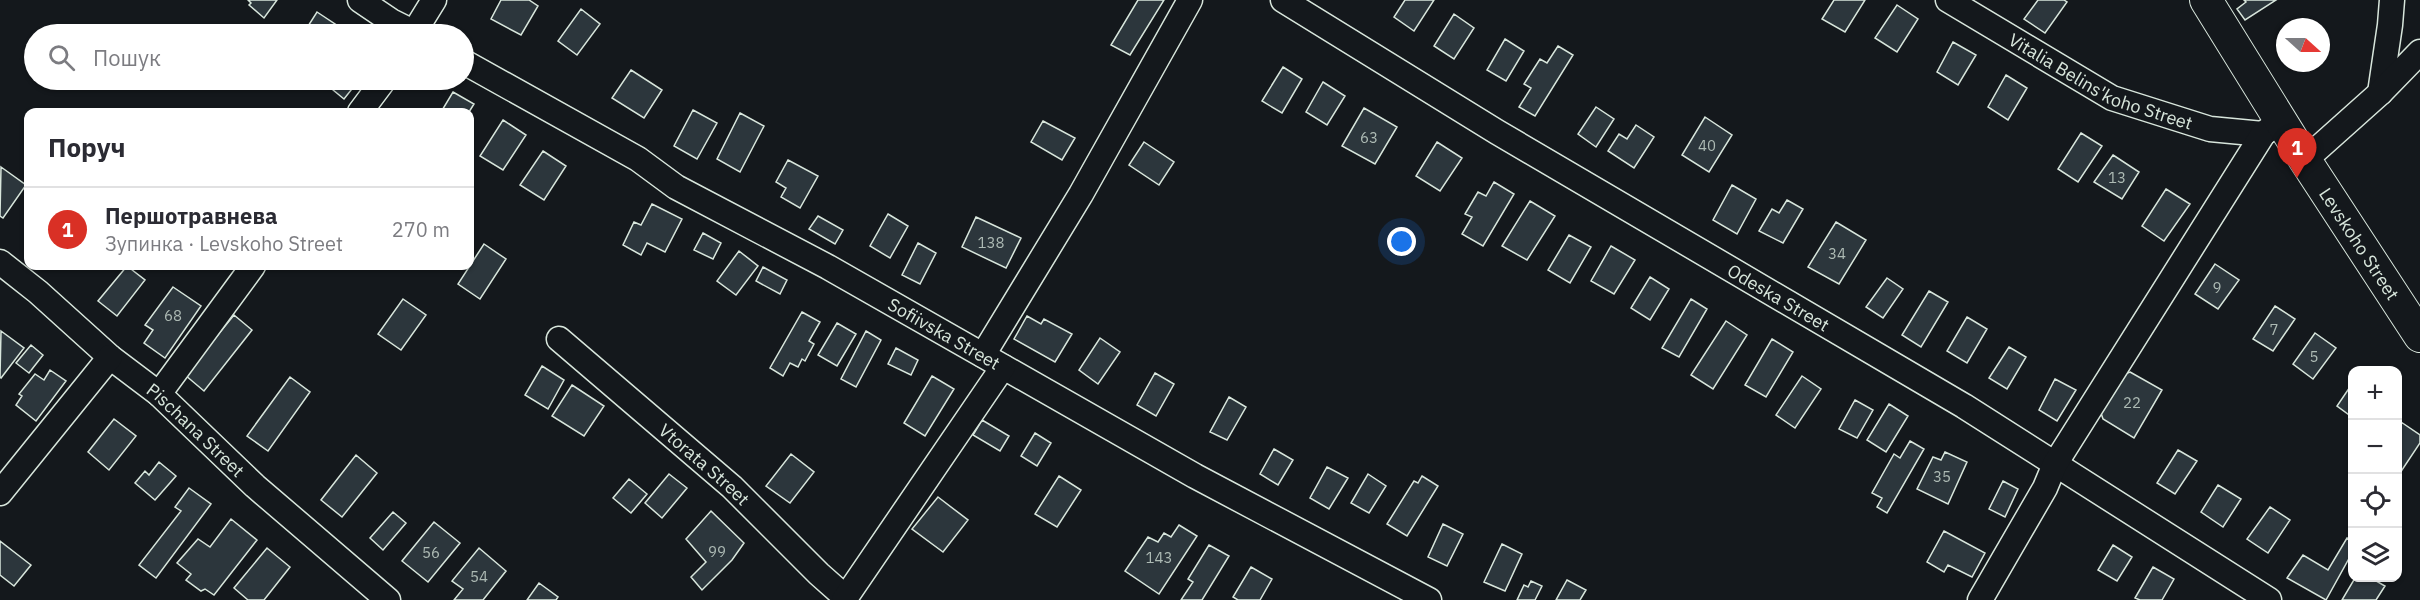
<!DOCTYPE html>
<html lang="uk">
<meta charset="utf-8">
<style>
body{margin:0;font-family:"IBM Plex Sans",sans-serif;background:#f7f7f7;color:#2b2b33}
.controls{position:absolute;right:18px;bottom:18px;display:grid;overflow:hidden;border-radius:12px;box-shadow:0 2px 4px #0004}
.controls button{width:54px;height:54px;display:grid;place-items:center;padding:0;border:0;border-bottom:2px solid #e1e1e2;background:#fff;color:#2b2b33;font:30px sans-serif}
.compass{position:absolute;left:2276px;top:18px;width:54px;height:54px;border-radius:50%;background:#fff;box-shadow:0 2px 4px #0004;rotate:111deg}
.you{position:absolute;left:1402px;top:242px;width:21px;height:21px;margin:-15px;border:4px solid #fff;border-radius:50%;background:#1a73e8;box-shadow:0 0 0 9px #1a73e833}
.badge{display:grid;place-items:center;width:39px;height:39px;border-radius:50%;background:#d93025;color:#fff;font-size:20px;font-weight:700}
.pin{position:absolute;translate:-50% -50px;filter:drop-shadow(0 2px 3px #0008)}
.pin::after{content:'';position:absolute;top:32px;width:21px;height:18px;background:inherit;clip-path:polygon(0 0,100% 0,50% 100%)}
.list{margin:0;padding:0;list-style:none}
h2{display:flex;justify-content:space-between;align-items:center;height:78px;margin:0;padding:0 24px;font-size:26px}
h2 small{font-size:20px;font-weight:400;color:#7c7c81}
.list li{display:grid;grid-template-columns:39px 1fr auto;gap:18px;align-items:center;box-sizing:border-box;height:84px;padding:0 24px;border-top:2px solid #e1e1e2}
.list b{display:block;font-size:22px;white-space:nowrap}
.list p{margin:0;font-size:20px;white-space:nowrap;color:#7c7c81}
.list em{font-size:20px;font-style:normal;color:#7c7c81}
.icon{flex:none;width:33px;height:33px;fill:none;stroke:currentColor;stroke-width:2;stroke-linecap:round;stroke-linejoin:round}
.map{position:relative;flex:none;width:2420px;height:600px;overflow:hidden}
.search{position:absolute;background:#fff;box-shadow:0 2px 4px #0004;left:24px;top:24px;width:450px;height:66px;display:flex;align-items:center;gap:15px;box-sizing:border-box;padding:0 21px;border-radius:33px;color:#7c7c81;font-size:22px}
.panel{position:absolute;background:#fff;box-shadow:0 2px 4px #0004;left:24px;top:108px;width:450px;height:162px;border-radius:12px}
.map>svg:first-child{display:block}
.building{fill:#2c363c;stroke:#d8e6dc;stroke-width:1.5}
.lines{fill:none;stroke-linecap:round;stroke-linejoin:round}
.minor-casing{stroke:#d8e6dc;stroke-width:27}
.major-casing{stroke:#d8e6dc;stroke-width:34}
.minor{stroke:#14181c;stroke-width:24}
.major{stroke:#14181c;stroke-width:32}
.labels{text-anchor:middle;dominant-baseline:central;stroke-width:4.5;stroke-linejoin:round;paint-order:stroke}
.number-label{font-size:15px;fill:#adbab4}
.street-label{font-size:18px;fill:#d8e6dc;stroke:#14181c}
</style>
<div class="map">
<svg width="2420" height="600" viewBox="0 0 2420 600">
<rect width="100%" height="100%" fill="#14181c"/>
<path class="building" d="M248,0H277L264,18L249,5L251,3Z
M501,0H529L538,6L521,35L491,19Z
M1138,0H1164L1130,55L1111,45Z
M1405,0H1434L1414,31L1394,17Z
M1834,0H1865L1845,32L1822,19Z
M2038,0H2064L2067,2L2045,33L2024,19Z
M2244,0H2276L2245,20L2237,9L2246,2Z
M1897,5L1918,19L1897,52L1875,38Z
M581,9L600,24L577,55L558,41Z
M317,12L338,26L332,34H303Z
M1454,14L1474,28L1454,59L1434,46Z
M1505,39L1524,51L1506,81L1487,70Z
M1953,42L1976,55L1958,85L1937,72Z
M1558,46L1573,55L1535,116L1519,107L1531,88L1524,84L1540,59L1547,63Z
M1283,67L1302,79L1282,113L1262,101Z
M631,70L662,90L644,118L612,98Z
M2006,75L2027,88L2008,120L1988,107Z
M321,80H359L344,99Z
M1323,82L1345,96L1327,125L1306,112Z
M453,92L474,104L469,112H441Z
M1596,107L1614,119L1596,147L1578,134Z
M1364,108L1397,127L1375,164L1342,146Z
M693,110L717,123L697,159L674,146Z
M740,113L764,126L740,172L717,159Z
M1705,117L1732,135L1709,172L1682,155Z
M503,120L526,135L503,170L480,156Z
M1043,121L1075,138L1062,160L1031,142Z
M1636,125L1654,137L1634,168L1608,151L1619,134L1627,139Z
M2081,133L2102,146L2078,182L2058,169Z
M1144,142L1174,162L1159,185L1129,165Z
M1437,142L1462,158L1440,191L1416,176Z
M543,151L566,166L544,200L520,185Z
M2113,155L2139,172L2122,199L2094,182Z
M788,160L818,176L800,208L781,197L786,188L776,182Z
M1,167L26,185L3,218L0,216Z
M1494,182L1514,194L1483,246L1462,234L1472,217L1465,214L1478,192L1486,196Z
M1732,185L1756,199L1737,234L1713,220Z
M2166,189L2190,204L2164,241L2142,226Z
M1787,200L1803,209L1783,243L1759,231L1772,209L1779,213Z
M1530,201L1555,216L1527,260L1502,246Z
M652,204L682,219L665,252L647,243L641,255L623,245L634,222L641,225Z
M888,214L908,226L890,258L870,246Z
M818,216L843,230L835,244L809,229Z
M976,217L1021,238L1006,268L962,247Z
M1836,222L1866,240L1839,284L1808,267Z
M703,233L721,243L713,259L694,250Z
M1569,235L1591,247L1570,283L1548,270Z
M918,243L936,253L920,284L902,275Z
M484,244L506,259L480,299L458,284Z
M1611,246L1635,260L1614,294L1591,281Z
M739,251L758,266L736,295L717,281Z
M2215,264L2239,280L2218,309L2195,294Z
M127,266L145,280L117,316L98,301Z
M763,267L787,280L780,294L756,281Z
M1650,277L1669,289L1650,320L1631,308Z
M1887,278L1903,289L1883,318L1866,307Z
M173,287L201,306L165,358L144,343L153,330L145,325Z
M1929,291L1948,302L1921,347L1902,335Z
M403,299L426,315L401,350L378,334Z
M1691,299L1707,309L1679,357L1662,348Z
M2275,306L2295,319L2273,351L2253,339Z
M802,312L820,322L809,341L814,344L805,361L802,359L798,367L790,363L783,376L770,368Z
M234,315L252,330L204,391L185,375Z
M1027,316L1041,324L1044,319L1072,334L1055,362L1014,339Z
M1967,317L1987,329L1967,363L1947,351Z
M1726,321L1747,335L1713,389L1691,375Z
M837,323L856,334L837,366L818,355Z
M1,331L24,348L1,378L0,377Z
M866,331L881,340L856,387L841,379Z
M2315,333L2336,348L2313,379L2293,364Z
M1100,338L1120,352L1098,384L1079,370Z
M1772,339L1793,352L1766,397L1745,385Z
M31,345L43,355L29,373L16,363Z
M2009,347L2026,357L2007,389L1989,378Z
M896,348L918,360L911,375L888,364Z
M542,366L564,380L548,409L525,395Z
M50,370L66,381L36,421L16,405L22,396L19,394L35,374L44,380Z
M2130,372L2162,390L2134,438L2103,419L2101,413L2125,374Z
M1155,373L1174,384L1156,416L1137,405Z
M932,376L954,389L925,436L904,423Z
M1802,376L1821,389L1795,428L1776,415Z
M290,377L310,392L268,451L247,436Z
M2055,379L2076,390L2057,421L2039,410Z
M2352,384V417L2337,406Z
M572,385L604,406L584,436L552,416Z
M1229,397L1246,407L1227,440L1210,432Z
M1855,400L1873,410L1857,438L1839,429Z
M1889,404L1908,416L1886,452L1867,440Z
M114,419L136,436L109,470L88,452Z
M982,420L1009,436L1000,451L973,435Z
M2401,422L2420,435V443L2398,476V427Z
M1035,433L1051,443L1037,466L1021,456Z
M1910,441L1924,449L1887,513L1877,507L1882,498L1872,493L1894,454L1900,458Z
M1274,449L1293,460L1278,485L1260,474Z
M2178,450L2197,461L2175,494L2157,483Z
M1945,452L1967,462L1948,504L1917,489L1933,457L1941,460Z
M791,454L814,472L790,503L766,486Z
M356,455L377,473L342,517L321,500Z
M159,462L176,476L155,500L135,483L145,471L149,475Z
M1327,467L1348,478L1329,509L1310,498Z
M669,474L687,488L662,518L645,503Z
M1368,474L1386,486L1369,513L1351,503Z
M1059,476L1081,490L1057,527L1035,514Z
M1422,476L1438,486L1407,536L1387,524L1414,481L1418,483Z
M629,479L647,494L631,513L613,498Z
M2003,481L2018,489L2005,517L1989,509Z
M2218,485L2241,499L2223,527L2201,512Z
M189,488L211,504L156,578L139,565L181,511L175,507Z
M938,497L968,520L943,552L912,529Z
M2270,507L2290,520L2268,553L2247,539Z
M711,511L744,543L732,560L702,590L691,577L706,562L686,539Z
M393,512L406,523L383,550L370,538Z
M231,519L257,540L214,595L205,589L201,591L186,580L191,574L177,563L198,539L210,547Z
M434,522L460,543L428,582L402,561Z
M1443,524L1463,534L1447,566L1428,557Z
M1179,525L1197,536L1159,594L1125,571L1148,537L1158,542L1164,533L1171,537Z
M1944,531L1985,553L1972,577L1948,565L1944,572L1927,562Z
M2347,538L2352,541V553L2326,600L2287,578L2303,555L2328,570Z
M0,541L31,565L14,586L0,575Z
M1502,544L1522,554L1505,591L1484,582Z
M1209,545L1229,556L1202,600H1181L1193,582L1188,579Z
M2113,545L2132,557L2117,581L2098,570Z
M267,548L290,567L264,600H248L234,588Z
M479,548L506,571L483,600H454L463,589L452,581Z
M1251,567L1272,579L1260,600H1238L1233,597Z
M2153,567L2174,579L2162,600H2140L2135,598Z
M2355,578H2371L2385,586L2376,600H2342Z
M1567,580L1586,590L1580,600H1556Z
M1531,581L1542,586L1535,600H1517L1524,585L1528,587Z
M539,583L558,597L556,600H527Z"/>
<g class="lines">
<defs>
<g id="minor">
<path d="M360,0L391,21L417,34"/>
<path id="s1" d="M1283,0L1497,132L1964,406L2269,600"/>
<path id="s2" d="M1948,0L2112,98L2210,129L2263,134"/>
<path d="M413,34L434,0"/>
<path id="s3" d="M464,62L638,159L676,187L828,267L1195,476L1429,600"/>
<path d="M2380,93L2390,25L2392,0"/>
<path d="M360,112L384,80"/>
<path d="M2305,160L2380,93L2420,52"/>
<path id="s4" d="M0,262L38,292L110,357L159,394L255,486L388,600"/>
<path id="s5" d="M559,339L732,487L819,574L845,597"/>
<path d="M983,355L1081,194L1190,0"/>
<path d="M159,394L253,266"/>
<path d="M0,493L110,357"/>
<path d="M844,600L1003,367"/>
<path d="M1980,600L2045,488L2055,464L2263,134L2281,120"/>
</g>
<g id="major">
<path id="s6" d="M2206,0L2305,160L2420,336"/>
</g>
</defs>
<use href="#minor" class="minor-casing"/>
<use href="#major" class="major-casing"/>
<use href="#minor" class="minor"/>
<use href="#major" class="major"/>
</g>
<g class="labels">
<g class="number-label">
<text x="1369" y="137">63</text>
<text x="1707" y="145">40</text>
<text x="2117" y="177">13</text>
<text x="991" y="242">138</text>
<text x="1837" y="253">34</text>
<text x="2217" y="287">9</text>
<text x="173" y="315">68</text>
<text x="2274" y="329">7</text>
<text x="2314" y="356">5</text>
<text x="2132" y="402">22</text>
<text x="1942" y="476">35</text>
<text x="717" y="551">99</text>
<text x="431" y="552">56</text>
<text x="1159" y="557">143</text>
<text x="479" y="576">54</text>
</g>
<g class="street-label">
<text stroke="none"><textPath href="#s2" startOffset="174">Vitalia Belins'koho Street</textPath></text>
<text stroke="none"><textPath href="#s6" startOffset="288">Levskoho Street</textPath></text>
<text stroke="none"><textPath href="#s1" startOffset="578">Odeska Street</textPath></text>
<text stroke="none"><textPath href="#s3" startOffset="552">Sofiivska Street</textPath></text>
<text stroke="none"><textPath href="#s4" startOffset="258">Pischana Street</textPath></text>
<text stroke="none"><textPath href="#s5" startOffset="192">Vtorata Street</textPath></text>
</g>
</g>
</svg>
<div class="controls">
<button>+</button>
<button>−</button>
<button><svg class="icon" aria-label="locate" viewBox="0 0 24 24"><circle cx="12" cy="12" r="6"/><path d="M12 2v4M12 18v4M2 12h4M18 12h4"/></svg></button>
<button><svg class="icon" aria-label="layers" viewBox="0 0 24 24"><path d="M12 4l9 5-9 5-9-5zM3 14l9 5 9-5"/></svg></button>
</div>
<svg class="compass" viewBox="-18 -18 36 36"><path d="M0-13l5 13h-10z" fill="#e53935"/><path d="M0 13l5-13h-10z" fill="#7c7c81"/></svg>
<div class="you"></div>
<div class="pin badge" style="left:2297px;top:178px">1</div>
<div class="search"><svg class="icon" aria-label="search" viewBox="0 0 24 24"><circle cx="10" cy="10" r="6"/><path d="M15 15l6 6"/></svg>Пошук</div>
<section class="panel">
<h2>Поруч<small></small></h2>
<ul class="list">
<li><span class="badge">1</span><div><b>Першотравнева</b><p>Зупинка · Levskoho Street</p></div><em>270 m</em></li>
</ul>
</section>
</div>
